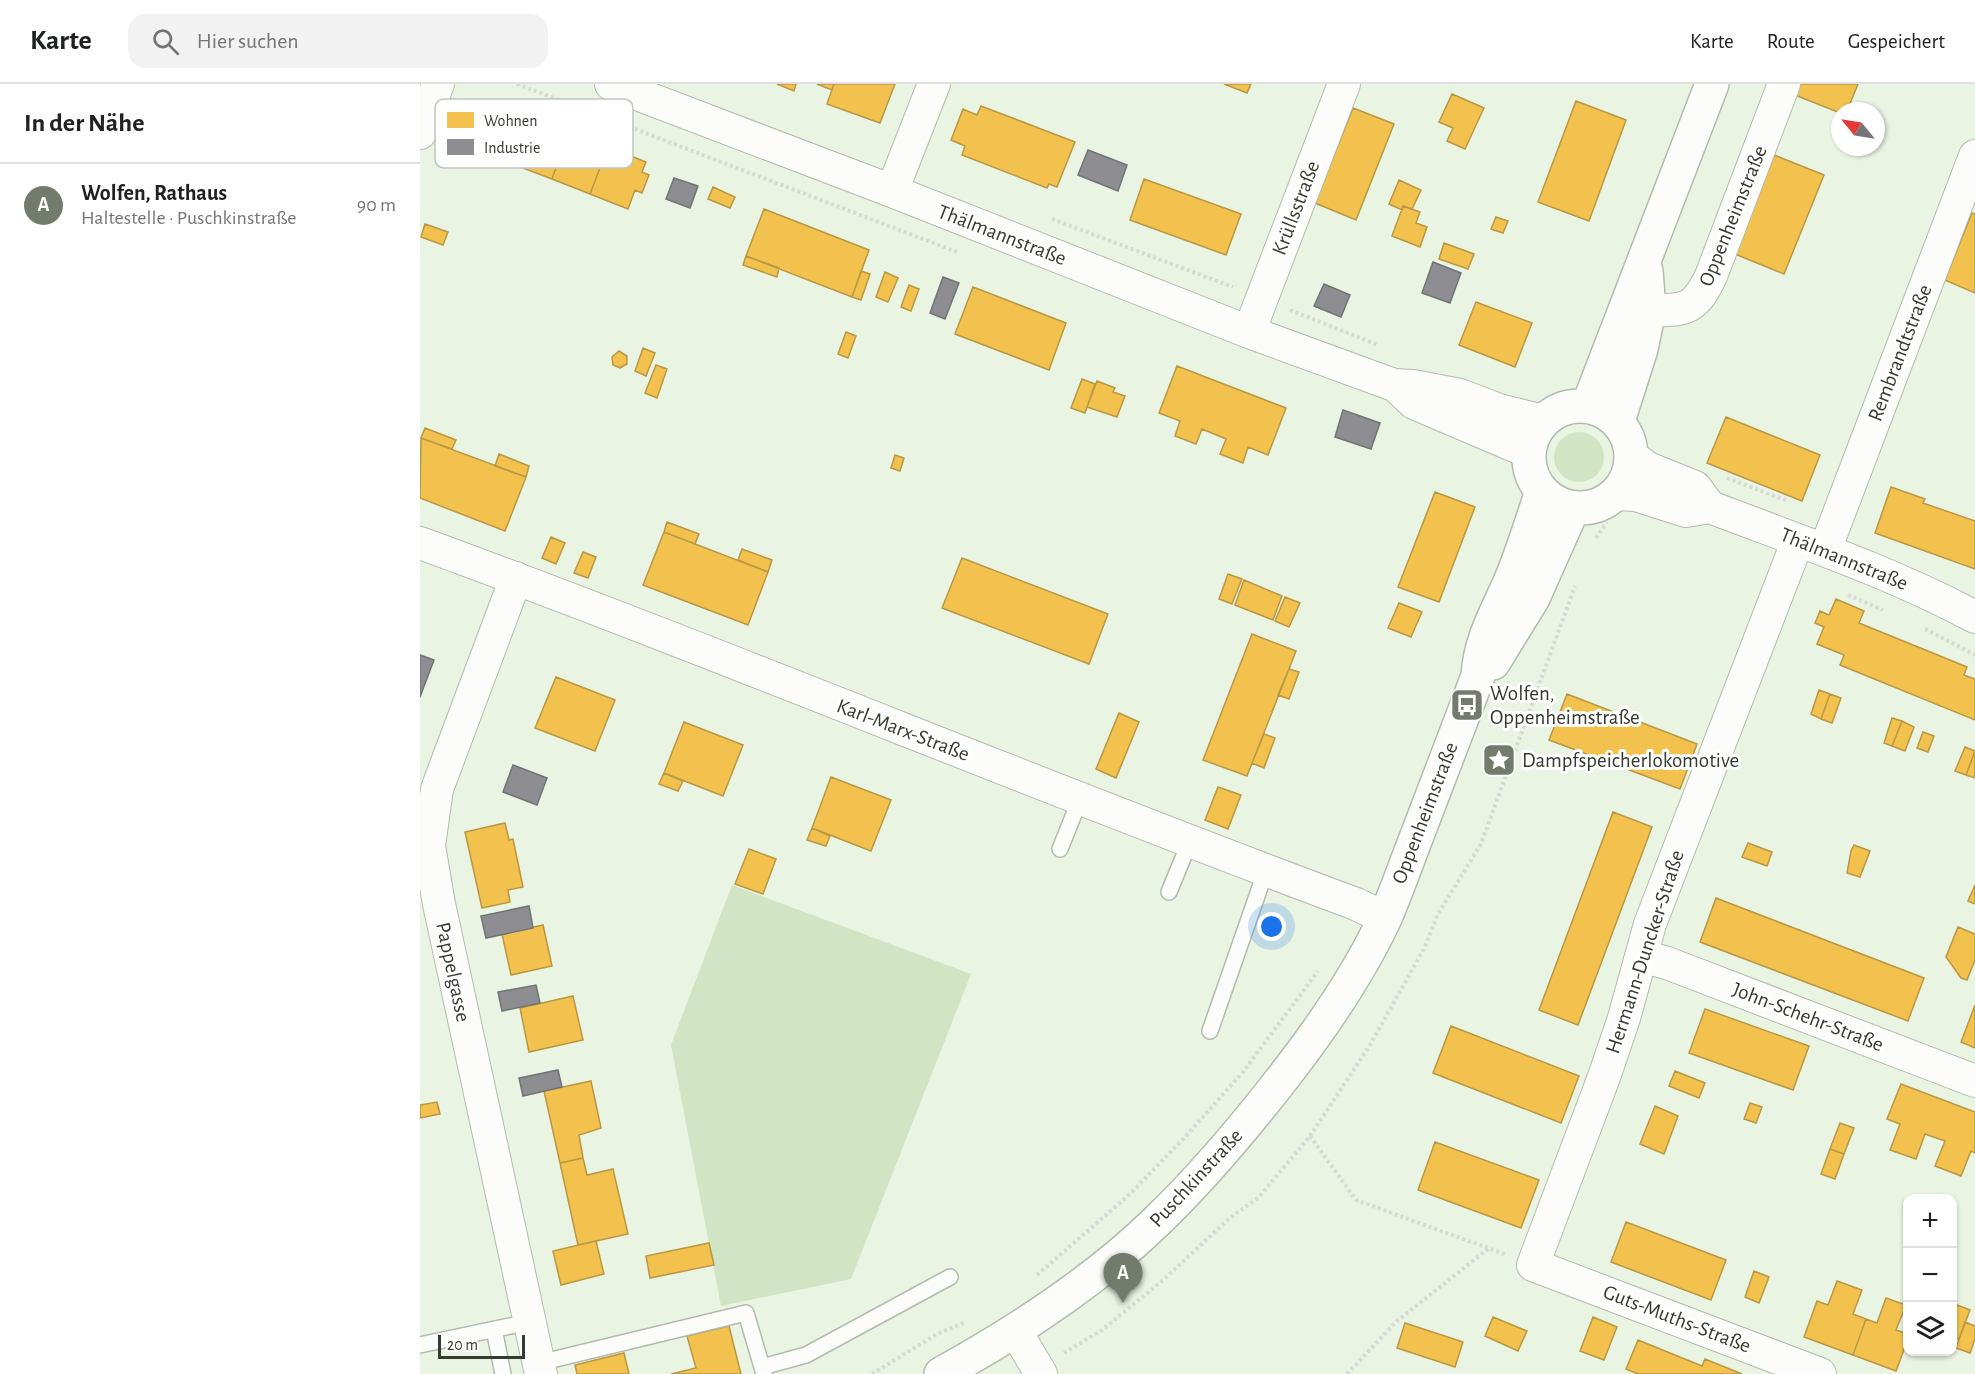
<!DOCTYPE html>
<html lang="de">
<meta charset="utf-8">
<style>
body{margin:0;font-family:"Alegreya Sans",sans-serif;background:#f2f2f2;color:#202124}
.controls{position:absolute;right:18px;bottom:18px;display:grid;overflow:hidden;border-radius:12px;box-shadow:0 2px 4px #0004}
.controls button{width:54px;height:54px;display:grid;place-items:center;padding:0;border:0;border-bottom:2px solid #e0e0e0;background:#fff;color:#202124;font:30px sans-serif}
.compass{position:absolute;left:1411px;top:18px;width:54px;height:54px;border-radius:50%;background:#fff;box-shadow:0 2px 4px #0004;rotate:300deg}
.scale{position:absolute;left:18px;bottom:15px;width:87px;box-sizing:border-box;padding-left:6px;border:3px solid #333a2e;border-top:0;font-size:16px;line-height:21px;white-space:nowrap;color:#333a2e;-webkit-text-stroke:4px #fff;paint-order:stroke}
.you{position:absolute;left:852px;top:843px;width:21px;height:21px;margin:-15px;border:4px solid #fff;border-radius:50%;background:#1a73e8;box-shadow:0 0 0 9px #1a73e833}
.badge{display:grid;place-items:center;width:39px;height:39px;border-radius:50%;background:#737b6d;color:#fff;font-size:20px;font-weight:700}
.pin{position:absolute;translate:-50% -50px;filter:drop-shadow(0 2px 3px #0008)}
.pin::after{content:'';position:absolute;top:32px;width:21px;height:18px;background:inherit;clip-path:polygon(0 0,100% 0,50% 100%)}
.list{margin:0;padding:0;list-style:none}
h2{display:flex;justify-content:space-between;align-items:center;height:78px;margin:0;padding:0 24px;font-size:26px}
h2 small{font-size:20px;font-weight:400;color:#757577}
.list li{display:grid;grid-template-columns:39px 1fr auto;gap:18px;align-items:center;box-sizing:border-box;height:84px;padding:0 24px;border-top:2px solid #e0e0e0}
.list b{display:block;font-size:22px;white-space:nowrap}
.list p{margin:0;font-size:20px;white-space:nowrap;color:#757577}
.list em{font-size:20px;font-style:normal;color:#757577}
.icon{flex:none;width:33px;height:33px;fill:none;stroke:currentColor;stroke-width:2;stroke-linecap:round;stroke-linejoin:round}
.map{position:relative;flex:none;width:1555px;height:1290px;overflow:hidden}
header{display:flex;align-items:center;gap:36px;box-sizing:border-box;height:84px;padding:0 30px;background:#fff;border-bottom:2px solid #e0e0e0}
header strong{font-size:28px}
nav{display:flex;gap:33px;margin-inline-start:auto;font-size:21px}
.search{width:420px;height:54px;background:#f2f2f2;display:flex;align-items:center;gap:15px;box-sizing:border-box;padding:0 21px;border-radius:18px;color:#757577;font-size:22px}
main{display:flex}
aside{flex:1;background:#fff}
.map>svg:first-child{display:block}
.green{fill:#d1e4c3}
.homes{fill:#f2c14e;stroke:#b99844;stroke-width:1.5}
.industry{fill:#8d8d92;stroke:#727474;stroke-width:1.5}
.lines{fill:none;stroke-linecap:round;stroke-linejoin:round}
.service-casing{stroke:#b3bbad;stroke-width:18}
.minor-casing{stroke:#b3bbad;stroke-width:34}
.tertiary-casing{stroke:#b3bbad;stroke-width:36}
.path{stroke:#d6dad4;stroke-width:4;stroke-dasharray:3 3;stroke-linecap:butt}
.service{stroke:#fcfdfb;stroke-width:15}
.minor{stroke:#fcfdfb;stroke-width:32}
.tertiary{stroke:#fcfdfb;stroke-width:33}
.labels{text-anchor:middle;dominant-baseline:central;stroke-width:6;stroke-linejoin:round;paint-order:stroke}
.street-label{font-size:21px;fill:#333a2e;stroke:#fff}
.poi-label{font-size:21px;fill:#333a2e;stroke:#fff;text-anchor:start}
.key{fill:#fff;stroke:#c2c4c0;stroke-width:1.5}
.key-label{font-size:16px;fill:#333a2e}
</style>
<header>
<strong>Karte</strong>
<div class="search"><svg class="icon" aria-label="search" viewBox="0 0 24 24"><circle cx="10" cy="10" r="6"/><path d="M15 15l6 6"/></svg>Hier suchen</div>
<nav><a>Karte</a><a>Route</a><a>Gespeichert</a></nav>
</header>
<main>
<aside>
<h2>In der Nähe<small></small></h2>
<ul class="list">
<li><span class="badge">A</span><div><b>Wolfen, Rathaus</b><p>Haltestelle · Puschkinstraße</p></div><em>90 m</em></li>
</ul>
</aside>
<div class="map">
<svg width="1555" height="1290" viewBox="0 0 1555 1290">
<rect width="100%" height="100%" fill="#e9f4e2"/>
<path class="green" d="M1134 373a25 25 0 1 1 50 0a25 25 0 1 1-50 0Z
M312,801L551,890L431,1195L301,1222L251,961Z"/>
<path class="homes" d="M357,0H376L374,7Z
M397,0H414L412,6Z
M414,0H475L460,39L407,20Z
M804,0H831L827,9Z
M1380,0H1438L1427,27H1420V29L1375,11Z
M1032,10L1064,24L1045,65L1027,57L1033,44L1019,38Z
M1156,17L1206,36L1169,137L1118,118Z
M561,22L655,58L637,103L629,100L627,104L542,71L545,62L531,56L543,25L557,31Z
M933,24L974,40L936,136L895,119Z
M113,34L149,48L132,95L95,81L101,65L94,62L101,43L109,46Z
M149,48L188,63L170,110L132,95Z
M188,63L226,78L222,88L229,91L222,109L215,106L208,125L170,110Z
M1354,71L1404,91L1364,190L1315,170Z
M724,95L821,130L806,171L710,136Z
M979,96L1001,106L992,125L983,122L982,126L969,120Z
M293,103L315,113L310,124L288,115Z
M983,122L1000,128L996,139L1007,143L1000,163L972,152Z
M344,125L449,166L432,213L326,172Z
M1552,129L1555,130V209L1525,196Z
M1076,133L1088,137L1083,149L1071,145Z
M5,140L28,148L23,161L1,153Z
M1024,159L1054,170L1048,185L1019,175Z
M326,172L359,184L357,193L323,181Z
M441,187L450,190L441,216L432,213Z
M465,188L478,194L468,218L456,213Z
M489,201L499,205L491,227L481,223Z
M553,203L646,239L629,286L535,250Z
M1056,218L1112,239L1095,283L1039,261Z
M426,248L436,252L428,274L418,270Z
M223,264L235,269L226,292L215,287Z
M199,267L207,272V280L200,284L193,281L192,273Z
M236,281L247,285L237,314L225,309Z
M757,282L866,324L848,371L828,363L823,379L800,370L806,355L782,345L776,360L755,352L760,337L739,329Z
M662,295L675,300L665,329L651,324Z
M677,297L695,304L693,308L705,312L697,333L667,323Z
M1306,333L1400,371L1382,417L1287,379Z
M5,344L36,356L32,365L1,354Z
M1,354L106,393L85,447L0,414Z
M79,370L109,382L106,393L75,382Z
M475,371L484,374L480,387L471,384Z
M1471,403L1505,415L1503,419L1555,437V485L1455,449Z
M1015,408L1055,423L1019,518L978,503Z
M247,438L279,450L275,460L244,448Z
M244,448L348,488L328,541L223,501Z
M131,453L145,459L136,480L122,474Z
M322,465L352,476L348,488L318,476Z
M163,468L176,473L168,494L154,489Z
M542,474L688,530L669,580L522,524Z
M808,490L822,495L812,520L799,515Z
M824,496L862,512L853,536L815,521Z
M865,513L880,519L869,543L855,537Z
M1416,515L1444,527L1439,539L1547,583L1544,591L1555,595V636L1420,581L1424,571L1397,560L1404,543L1395,539L1400,527L1409,531Z
M979,519L1002,528L991,553L968,544Z
M832,550L876,567L827,692L783,676Z
M869,585L879,588L869,615L858,611Z
M136,593L195,616L175,667L115,644Z
M1399,606L1410,610L1401,635L1391,630Z
M1147,610L1277,660L1260,705L1129,656Z
M1410,610L1421,614L1412,639L1401,635Z
M699,629L719,638L696,694L676,685Z
M1472,634L1482,637L1472,662L1464,659Z
M1482,637L1494,643L1485,667L1472,662Z
M264,638L323,661L303,712L244,689Z
M1503,648L1514,652L1508,668L1497,664Z
M844,650L855,654L844,684L832,679Z
M1545,663L1555,667L1546,691L1535,687Z
M1555,667V694L1546,691Z
M244,689L263,697L258,707L239,700Z
M411,693L471,716L451,767L392,744Z
M798,703L821,711L808,745L785,736Z
M1193,728L1232,743L1158,941L1119,926Z
M85,739L89,756L93,755L103,803L88,806L90,818L62,824L45,748Z
M392,744L410,752L406,762L387,756Z
M1328,759L1352,768L1347,782L1322,773Z
M1434,761L1450,767L1440,793L1427,789L1431,767Z
M329,765L356,775L343,810L315,800Z
M1555,801V820L1548,817Z
M1296,814L1504,894L1488,937L1280,858Z
M123,841L132,882L91,891L82,850Z
M1538,843L1555,850V876L1547,896L1541,894L1526,873Z
M153,912L163,956L109,968L100,924Z
M1555,921V964L1541,958Z
M1285,925L1389,962L1373,1006L1269,969Z
M1031,942L1159,992L1141,1039L1013,989Z
M1255,987L1285,999L1279,1014L1249,1002Z
M171,997L181,1044L159,1051L163,1074L140,1079L124,1007Z
M1481,1000L1555,1028V1069L1551,1067L1541,1092L1515,1082L1525,1057L1505,1050L1496,1075L1470,1066L1480,1040L1467,1035Z
M17,1018L20,1030L0,1034V1021Z
M1330,1019L1342,1023L1336,1039L1324,1035Z
M1235,1022L1258,1032L1244,1070L1220,1060Z
M1420,1039L1434,1044L1424,1070L1410,1065Z
M1015,1058L1119,1096L1101,1144L998,1106Z
M1410,1065L1424,1070L1415,1095L1401,1090Z
M163,1074L167,1091L193,1085L208,1150L158,1161L140,1079Z
M1206,1138L1306,1176L1291,1216L1191,1178Z
M176,1157L184,1190L141,1201L133,1167Z
M289,1159L294,1181L230,1194L226,1172Z
M1334,1187L1349,1193L1339,1219L1325,1213Z
M1417,1197L1442,1206L1433,1230L1446,1235L1433,1271L1384,1253L1397,1217L1408,1221Z
M1466,1214L1486,1221L1476,1246L1488,1250V1255L1476,1287L1433,1271L1446,1235L1457,1239Z
M1532,1219L1550,1226L1539,1255L1532,1253Z
M1073,1233L1107,1247L1098,1267L1065,1252Z
M1173,1233L1197,1243L1184,1276L1160,1267Z
M1545,1238L1555,1242V1255L1550,1269L1536,1264Z
M985,1239L1043,1258L1035,1283L977,1264Z
M309,1242L321,1290H251L276,1284L267,1252Z
M1218,1256L1282,1282L1285,1275L1322,1290H1218L1206,1285Z
M204,1269L209,1290H157L155,1281Z"/>
<path class="industry" d="M668,66L707,81L698,107L658,91Z
M254,94L278,102L270,124L246,115Z
M1013,178L1041,189L1030,219L1002,209Z
M523,193L539,199L525,235L510,229Z
M904,200L930,211L921,233L894,222Z
M923,326L960,339L951,365L915,353Z
M0,571L14,576L0,613Z
M93,681L127,694L117,721L83,708Z
M109,822L113,844L66,854L61,832Z
M116,901L120,919L82,927L78,908Z
M138,986L142,1003L103,1012L99,994Z"/>
<g class="lines">
<defs>
<path id="service" d="M640,765L660,715
M749,808L770,757
M790,947L846,786
M74,1245L83,1290
M0,1261L109,1238
M119,1279L326,1229L344,1290
M342,1283L386,1271L530,1193"/>
<path id="minor" d="M191,0L472,107L829,248L974,301L993,302L1040,311L1079,326L1123,337
M0,49L18,0
M472,107L514,0
M1229,226C1265,227 1275,226 1291,192L1364,0
M829,248L924,0
M979,305L994,319L1109,368
M1211,372L1228,384L1275,403L1290,423C1379,457 1471,488 1555,533
M1196,410L1216,411L1266,427L1290,423
M1378,456L1230,840L1204,934L1184,993L1113,1181L1400,1290
M0,459C314,574 622,704 936,820L965,834
M1405,466L1555,72
M96,494L17,705L9,762L19,820L121,1290
M1221,872L1247,879L1555,997
M595,1246L621,1290"/>
<path id="tertiary" d="M1109 373a51 51 0 1 1 102 0a51 51 0 1 1-102 0Z
M1168,322L1292,0
M1198,337L1221,265L1229,226L1226,187
M1073,579L1113,514L1153,424
M521,1290C597,1248 673,1199 736,1138C782,1094 823,1045 862,995C901,945 938,892 965,834C977,806 987,777 998,749C1018,696 1038,644 1058,592C1060,554 1079,525 1093,491C1104,463 1113,435 1122,407"/>
</defs>
<use href="#service" class="service-casing"/>
<use href="#minor" class="minor-casing"/>
<use href="#tertiary" class="tertiary-casing"/>
<path class="path" d="M97,0L537,168
M632,135L813,203
M870,226L958,261
M1307,394L1368,417
M1176,454L1187,438
M1428,511L1463,526
M1505,545L1555,571
M890,1052L936,1116L1087,1171
M617,1191L710,1110L765,1053L823,988L898,887
M644,1269L682,1246L742,1197L811,1133L839,1113L890,1052L950,961L1005,863L1018,830L1061,760L1155,502
M452,1290L517,1250L546,1238
M927,1290L977,1237L1068,1165"/>
<use href="#service" class="service"/>
<use href="#minor" class="minor"/>
<use href="#tertiary" class="tertiary"/>
</g>
<defs>
<symbol id="bus-square" viewBox="-11 -11 22 22"><rect x="-9" y="-9" width="18" height="18" rx="4" fill="#737b6d" stroke="#fff"/><path d="M-5-6H5V4H4V6H2V4H-2V6H-4V4H-5ZM-3.5-4V0h7V-4ZM-3.5 1.2v1.5H-2V1.2ZM2 1.2v1.5H3.5V1.2Z" fill="#fff"/></symbol>
<symbol id="sight-square" viewBox="-11 -11 22 22"><rect x="-9" y="-9" width="18" height="18" rx="4" fill="#737b6d" stroke="#fff"/><path d="M0-6L1.8-2.2L6-1.7L2.9 1.2L3.7 5.4L0 3.3L-3.7 5.4L-2.9 1.2L-6-1.7L-1.8-2.2Z" fill="#fff"/></symbol>
</defs>
<g fill-rule="evenodd">
<use href="#bus-square" x="1028" y="602" width="38" height="38"/>
<use href="#sight-square" x="1060" y="657" width="38" height="38"/>
</g>
<g class="labels">
<g class="street-label">
<text transform="translate(876 124) rotate(-69)">Krüllsstraße</text>
<text transform="translate(1313 132) rotate(-68)">Oppenheimstraße</text>
<text transform="translate(582 151) rotate(21)">Thälmannstraße</text>
<text transform="translate(1480 269) rotate(-69)">Rembrandtstraße</text>
<text transform="translate(1424 475) rotate(22)">Thälmannstraße</text>
<text transform="translate(483 646) rotate(21)">Karl-Marx-Straße</text>
<text transform="translate(1005 729) rotate(-69)">Oppenheimstraße</text>
<text transform="translate(1225 868) rotate(-72)">Hermann-Duncker-Straße</text>
<text transform="translate(33 888) rotate(78)">Pappelgasse</text>
<text transform="translate(1388 933) rotate(21)">John-Schehr-Straße</text>
<text transform="translate(776 1094) rotate(-47)">Puschkinstraße</text>
<text transform="translate(1257 1235) rotate(21)">Guts-Muths-Straße</text>
</g>
<g class="poi-label">
<text x="1070" y="609">Wolfen,<tspan x="1070" dy="24">Oppenheimstraße</tspan></text>
<text x="1102" y="676">Dampfspeicherlokomotive</text>
</g>
</g>
<rect x="15" y="15" width="198" height="69" rx="9" class="key"/>
<rect x="27" y="28" width="27" height="16" fill="#f2c14e"/>
<rect x="27" y="55" width="27" height="16" fill="#8d8d92"/>
<g class="key-label">
<text x="64" y="42">Wohnen</text>
<text x="64" y="69">Industrie</text>
</g>
</svg>
<div class="controls">
<button>+</button>
<button>−</button>
<button><svg class="icon" aria-label="layers" viewBox="0 0 24 24"><path d="M12 4l9 5-9 5-9-5zM3 14l9 5 9-5"/></svg></button>
</div>
<svg class="compass" viewBox="-18 -18 36 36"><path d="M0-13l5 13h-10z" fill="#e53935"/><path d="M0 13l5-13h-10z" fill="#757577"/></svg>
<div class="scale">20 m</div>
<div class="you"></div>
<div class="pin badge" style="left:703px;top:1219px">A</div>
</div>
</main>
